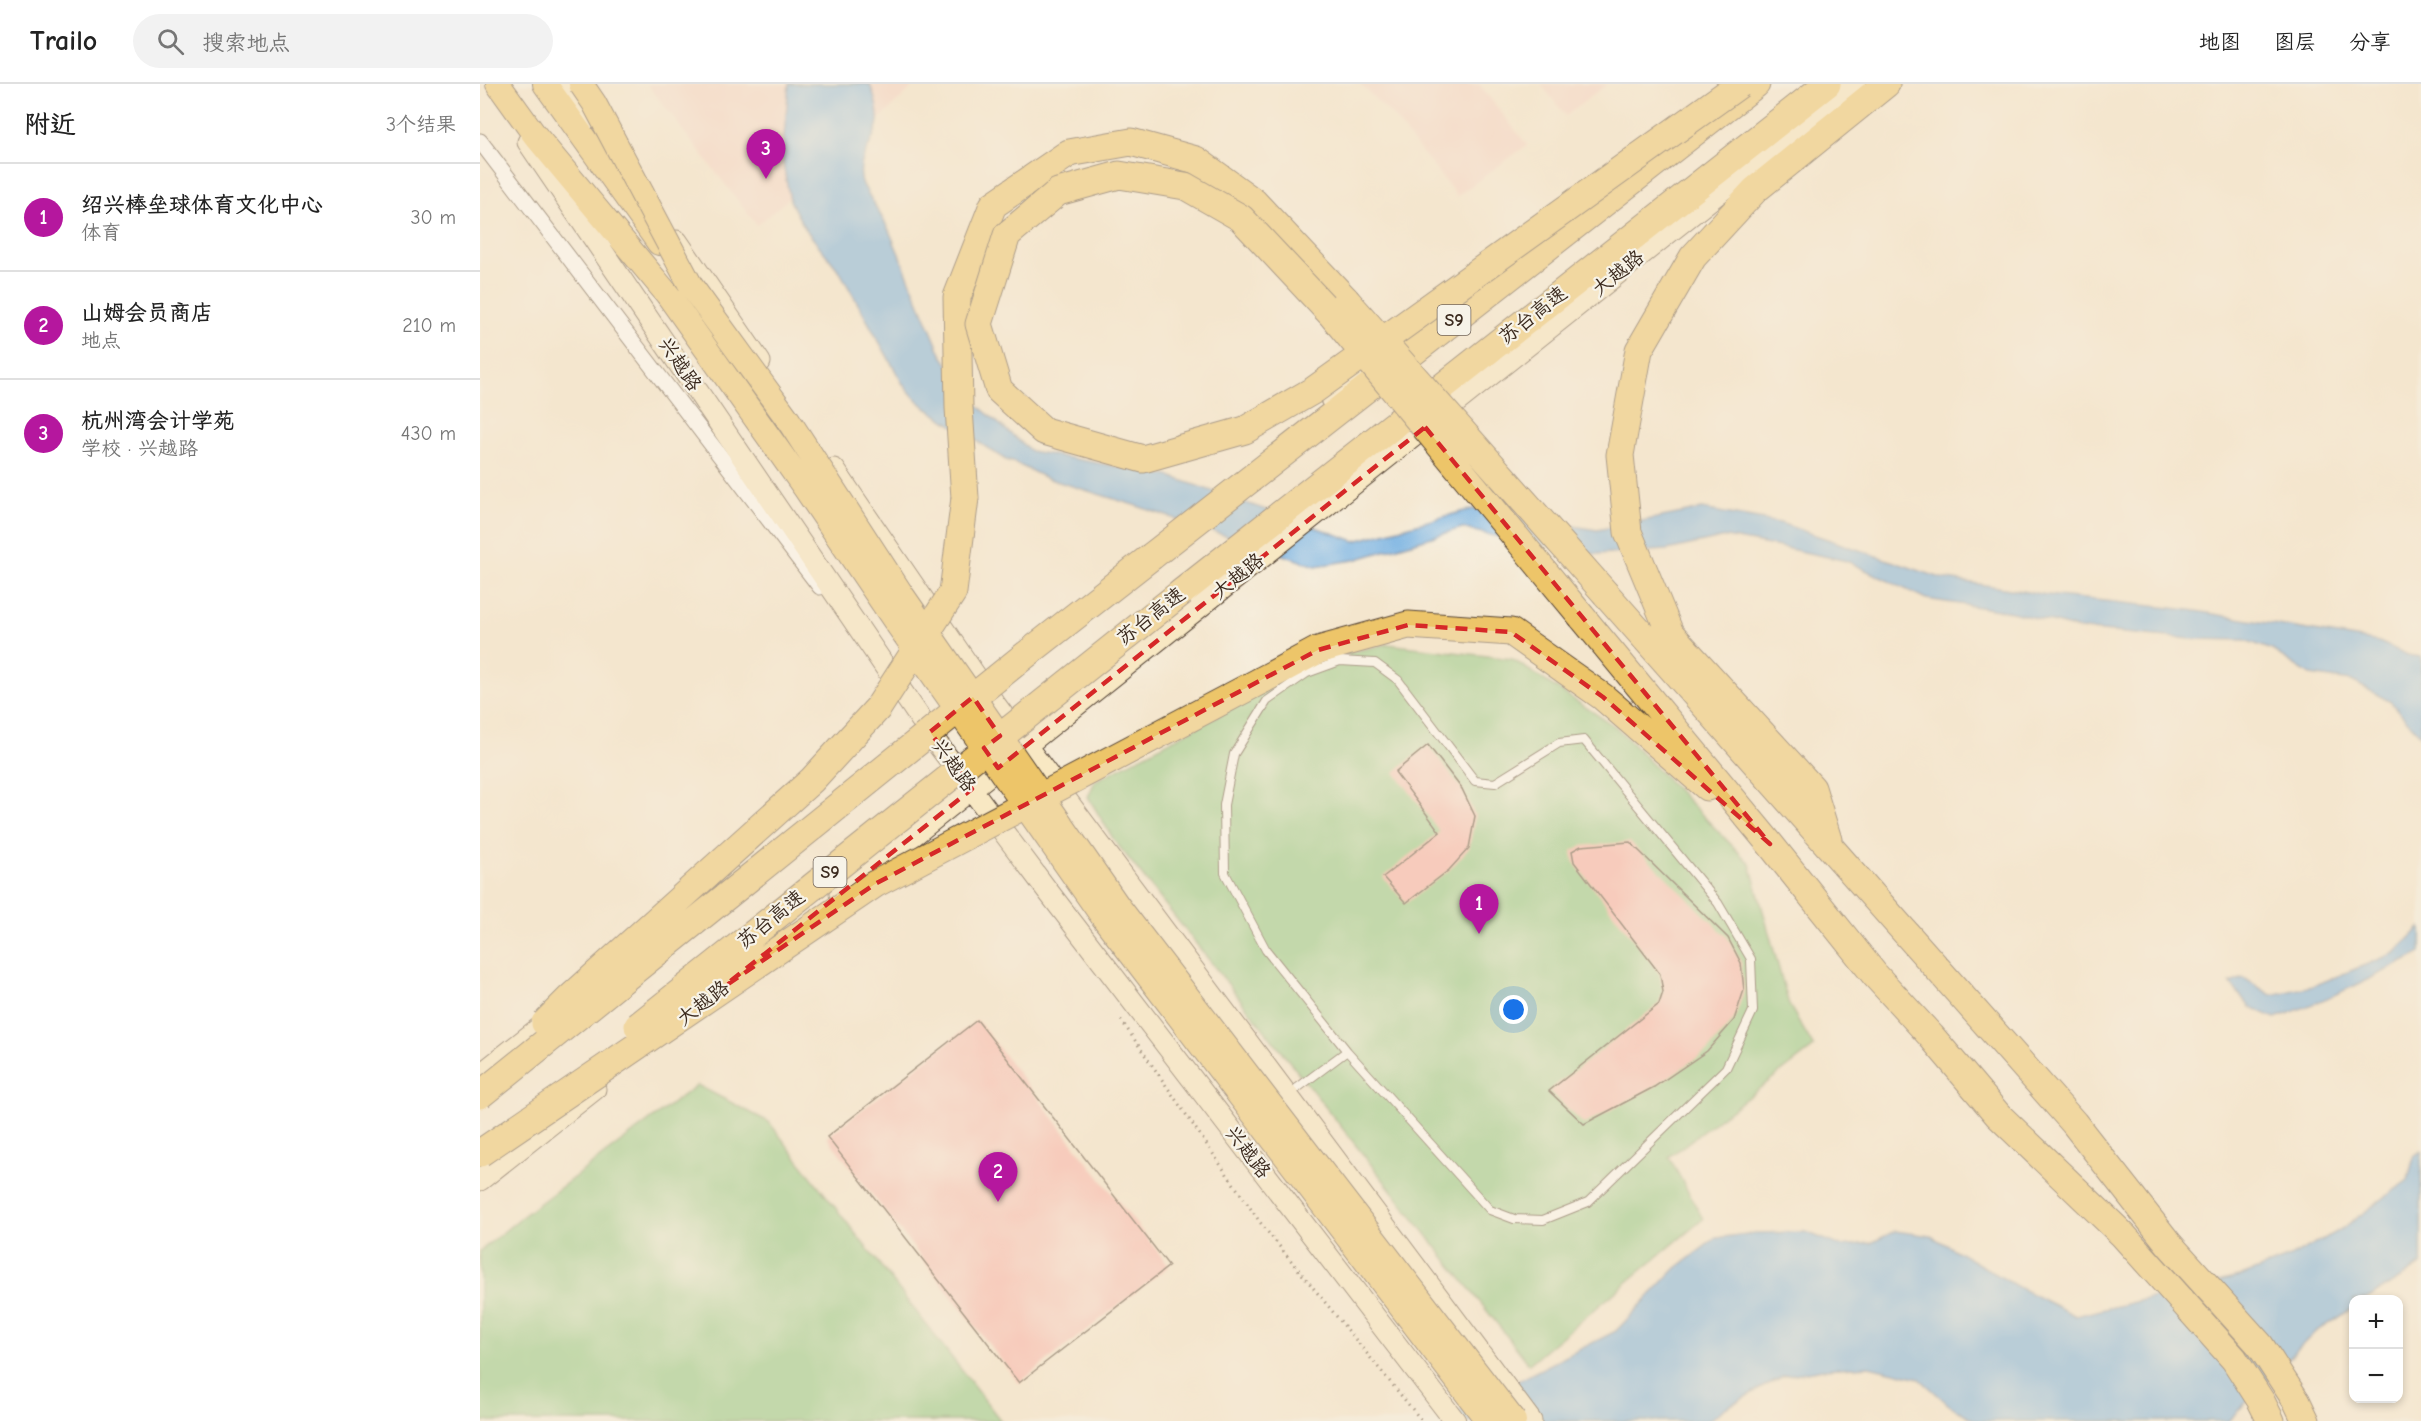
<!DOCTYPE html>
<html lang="zh">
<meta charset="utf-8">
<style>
body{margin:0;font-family:"Comic Neue","LXGW WenKai TC",sans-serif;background:#f2f2f2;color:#222}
.controls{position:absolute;right:18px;bottom:18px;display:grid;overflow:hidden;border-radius:12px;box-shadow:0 3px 9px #0003}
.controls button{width:54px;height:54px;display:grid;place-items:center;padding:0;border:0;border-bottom:2px solid #e0e0e0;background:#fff;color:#222;font:30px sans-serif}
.you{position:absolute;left:1034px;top:926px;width:21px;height:21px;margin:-15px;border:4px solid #fff;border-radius:50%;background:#1a73e8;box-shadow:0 0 0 9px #1a73e833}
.badge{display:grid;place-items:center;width:39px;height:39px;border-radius:50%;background:#b5179e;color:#fff;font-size:20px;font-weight:700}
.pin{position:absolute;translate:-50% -50px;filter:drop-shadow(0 2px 3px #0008)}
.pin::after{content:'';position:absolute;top:32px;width:21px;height:18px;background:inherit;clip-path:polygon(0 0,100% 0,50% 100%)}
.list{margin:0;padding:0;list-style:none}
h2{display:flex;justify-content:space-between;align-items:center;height:78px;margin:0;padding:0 24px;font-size:26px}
h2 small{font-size:20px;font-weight:400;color:#767676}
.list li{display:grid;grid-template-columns:39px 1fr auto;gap:18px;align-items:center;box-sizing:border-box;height:108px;padding:0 24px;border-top:2px solid #e0e0e0}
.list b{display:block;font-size:22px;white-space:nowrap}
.list p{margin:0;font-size:20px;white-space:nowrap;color:#767676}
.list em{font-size:20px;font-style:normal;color:#767676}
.icon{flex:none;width:33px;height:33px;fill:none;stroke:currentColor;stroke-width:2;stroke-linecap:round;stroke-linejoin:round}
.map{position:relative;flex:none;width:1941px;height:1337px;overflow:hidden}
header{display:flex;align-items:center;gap:36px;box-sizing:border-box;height:84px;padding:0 30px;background:#fff;border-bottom:2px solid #e0e0e0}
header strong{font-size:28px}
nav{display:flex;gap:33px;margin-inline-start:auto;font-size:21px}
.search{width:420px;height:54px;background:#f2f2f2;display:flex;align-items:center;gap:15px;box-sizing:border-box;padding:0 21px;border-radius:33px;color:#767676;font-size:22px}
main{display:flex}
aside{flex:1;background:#fff}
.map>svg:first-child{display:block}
.built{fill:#f6d2c5}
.green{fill:#88c880;stroke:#62794f;stroke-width:1.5}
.water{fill:#71afe3;stroke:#566c80;stroke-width:1.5}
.building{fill:#faaca6}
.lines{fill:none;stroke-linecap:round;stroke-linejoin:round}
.service-casing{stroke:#574638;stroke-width:10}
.minor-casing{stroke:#574638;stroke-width:17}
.secondary-casing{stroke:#574638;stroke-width:23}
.trunk-casing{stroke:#574638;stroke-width:26}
.motorway-casing{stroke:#574638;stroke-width:29}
.path{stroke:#574638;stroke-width:3;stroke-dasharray:1.5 4.5;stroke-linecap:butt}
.service{stroke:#fff;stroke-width:8}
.minor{stroke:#fff;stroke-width:15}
.secondary{stroke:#f8e8c3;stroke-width:21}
.trunk{stroke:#edc569;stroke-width:24}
.motorway{stroke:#edc569;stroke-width:27}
.trunk-bridge-casing{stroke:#574638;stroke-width:26;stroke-linecap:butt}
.motorway-bridge-casing{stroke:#574638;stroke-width:29;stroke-linecap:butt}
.trunk-bridge{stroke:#edc569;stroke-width:24}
.motorway-bridge{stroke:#edc569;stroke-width:27}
.marked{fill:none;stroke:#d62828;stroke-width:4.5;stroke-dasharray:12 8;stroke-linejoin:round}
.labels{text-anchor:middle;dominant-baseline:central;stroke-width:4.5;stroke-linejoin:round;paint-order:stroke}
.shield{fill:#f7f3e8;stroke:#73665b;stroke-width:1.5}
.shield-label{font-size:18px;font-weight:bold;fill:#3b2a1e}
.street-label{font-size:20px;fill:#3b2a1e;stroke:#f7f3e8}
</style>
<header>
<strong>Trailo</strong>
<div class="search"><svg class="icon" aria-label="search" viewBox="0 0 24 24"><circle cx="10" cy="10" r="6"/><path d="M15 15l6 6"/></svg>搜索地点</div>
<nav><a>地图</a><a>图层</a><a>分享</a></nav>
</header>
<main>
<aside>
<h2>附近<small>3个结果</small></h2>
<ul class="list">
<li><span class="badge">1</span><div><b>绍兴棒垒球体育文化中心</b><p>体育</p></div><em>30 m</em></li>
<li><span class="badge">2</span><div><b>山姆会员商店</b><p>地点</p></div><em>210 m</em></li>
<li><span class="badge">3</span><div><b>杭州湾会计学苑</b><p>学校 · 兴越路</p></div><em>430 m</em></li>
</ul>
</aside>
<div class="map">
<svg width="1941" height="1337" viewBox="0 0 1941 1337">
<rect width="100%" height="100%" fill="#f7f3e8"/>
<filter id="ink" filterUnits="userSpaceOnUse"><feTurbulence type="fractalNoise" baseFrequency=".0167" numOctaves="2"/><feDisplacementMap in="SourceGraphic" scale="12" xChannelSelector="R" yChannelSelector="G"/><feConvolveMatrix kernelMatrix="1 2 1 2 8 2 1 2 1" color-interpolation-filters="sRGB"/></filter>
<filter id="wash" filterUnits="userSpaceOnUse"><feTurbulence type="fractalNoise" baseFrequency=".008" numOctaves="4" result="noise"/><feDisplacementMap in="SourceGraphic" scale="24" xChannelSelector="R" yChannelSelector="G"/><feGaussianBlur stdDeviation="1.35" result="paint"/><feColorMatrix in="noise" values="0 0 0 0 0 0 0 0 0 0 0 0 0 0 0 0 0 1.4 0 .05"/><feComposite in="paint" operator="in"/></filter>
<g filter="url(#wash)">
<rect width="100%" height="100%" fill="#f4e6ce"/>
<path class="built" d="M167,0H435L387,48L277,141Z
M880,0H999L1047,61L977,112L912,31Z
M1061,0H1127L1086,32Z"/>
<path class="green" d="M908,560L1032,575L1136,643L1270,780L1309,921L1334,963L1189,1073L1223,1135L1049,1280L634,756L608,713L615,697L849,573Z
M217,1001L289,1038L521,1337H0V1167L44,1131Z"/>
<path class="water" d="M309,0H390C394,11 399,25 398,37C395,60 373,77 383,101L408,144L461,270L496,320L551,367L689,392L875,457L992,425L1117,446L1222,425L1300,439L1461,494L1567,511L1710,526L1899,558L1928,571L1941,573V652L1911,618L1872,597L1830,591L1792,566L1765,556L1711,555L1599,545L1532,528L1446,515L1367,477L1295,462L1246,453L1187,466L1116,470L1023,454L982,444L874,476L836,482L657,422L566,394L529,376V378L446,324L434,313L423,300L360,188L327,147L318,132L310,116L302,74Z
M1941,843V869C1894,893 1846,917 1795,934L1770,923L1750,899L1764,894L1791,911L1833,902L1915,869Z
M1941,1067V1181L1887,1215L1874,1216L1873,1224L1835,1248L1748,1337H1496L1469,1321L1439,1294L1389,1282L1343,1285L1303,1292L1247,1323L1228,1337H959L1136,1247L1196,1184L1236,1154L1275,1149L1326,1148L1361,1162L1391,1159L1415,1147L1451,1152L1538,1203L1596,1232L1759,1193L1810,1173L1863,1144L1928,1096L1934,1072Z"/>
<g id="blocks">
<path class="building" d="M948,661L982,705L995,732L989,764L969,786L926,819L903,793L960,748L915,688Z
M1150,758L1248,854L1261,879L1264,906L1254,936L1227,967L1174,1003L1104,1040L1069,1007L1179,920L1183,908L1180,890L1094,778L1092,767L1101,762Z
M497,936L689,1182L539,1299L347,1053Z"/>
</g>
</g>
<g filter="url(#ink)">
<use href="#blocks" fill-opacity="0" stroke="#574638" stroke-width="1.5"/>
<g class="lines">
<defs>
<path id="service" d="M808,1011L867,967L1010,1126L1034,1135L1063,1136L1108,1118L1246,984L1273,927L1271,875L1238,819L1104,656L1079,659L1015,699L995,697L918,596L895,579L860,577L827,589L787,617L754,670L744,721L745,789L786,866L867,967"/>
<path id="minor" d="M0,57L340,503"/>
<path id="secondary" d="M86,0L110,34
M48,58L459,662L567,806L975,1337
M197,157L280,278
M851,315L904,273
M354,385L514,619L1051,1337
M360,810L1375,0
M188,841L251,792
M0,991L77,930
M0,1096L115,1005"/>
<path id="trunk" d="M18,0L54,50L188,211
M65,0L179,159"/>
<path id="motorway" d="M485,414L479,324L477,213L513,121L589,69L651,58L716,76L774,118L866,216
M672,472L1276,0
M702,508L1347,0
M1126,510L1594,1039L1689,1160L1780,1261L1817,1318L1826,1337
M1102,533L1290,760L1395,891L1451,952L1518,1031L1643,1151L1754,1275L1781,1317L1791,1337
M782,596L838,566L928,541L1031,548L1123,613L1227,703
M1348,756L1332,704L1190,549L1148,448L1140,371L1159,266L1213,173L1275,106L1406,0"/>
</defs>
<use href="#service" class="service-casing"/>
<use href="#minor" class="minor-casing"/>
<use href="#secondary" class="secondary-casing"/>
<use href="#trunk" class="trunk-casing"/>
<use href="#motorway" class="motorway-casing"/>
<path class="path" d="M641,936L782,1141L942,1337"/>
<use href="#service" class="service"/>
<use href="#minor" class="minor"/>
<use href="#secondary" class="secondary"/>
<use href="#trunk" class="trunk"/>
<use href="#motorway" class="motorway"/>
<defs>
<path id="trunk-bridge" d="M101,0L114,19L211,202L307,334L422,511L638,822L1034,1337
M188,211L325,404L413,534L623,833L1008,1337"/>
<path id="motorway-bridge" d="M866,216L1126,510
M1102,533L851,230L761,134L705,102L639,91L578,108L527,151L499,240L519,306L564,347L663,375L765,346L834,306L1260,0
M65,939L90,914L332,696L398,624L473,508L485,414
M158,942L702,508
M0,1011L538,577L672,472
M0,1069L395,800L782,596"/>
</defs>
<use href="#trunk-bridge" class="trunk-bridge-casing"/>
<use href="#motorway-bridge" class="motorway-bridge-casing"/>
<use href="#trunk-bridge" class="trunk-bridge"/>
<use href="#motorway-bridge" class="motorway-bridge"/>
</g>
</g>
<path d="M0 0H1941V1337H0ZM945,343L1290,760L1123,613L1031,548L928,541L838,566L395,800L238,907L492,705L450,648L493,613L520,652L504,664L518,684Z" fill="#f4e6ce" fill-opacity=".55" fill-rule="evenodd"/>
<path class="marked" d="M945,343L1290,760L1123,613L1031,548L928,541L838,566L395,800L238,907L492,705L450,648L493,613L520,652L504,664L518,684Z"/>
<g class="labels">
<g class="shield">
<rect x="957.5" y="221" width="33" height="30" rx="4.5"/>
<rect x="333.5" y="773" width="33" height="30" rx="4.5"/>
</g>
<g class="shield-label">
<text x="974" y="236">S9</text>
<text x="350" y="788">S9</text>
</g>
<g class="street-label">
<text transform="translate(1138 189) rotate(-39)">大越路</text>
<text transform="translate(1053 231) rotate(-38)">苏台高速</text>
<text transform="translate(200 280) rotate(56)">兴越路</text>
<text transform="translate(758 492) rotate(-39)">大越路</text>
<text transform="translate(671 532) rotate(-38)">苏台高速</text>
<text transform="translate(474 681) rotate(54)">兴越路</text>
<text transform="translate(291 835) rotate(-39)">苏台高速</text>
<text transform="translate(223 919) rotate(-38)">大越路</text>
<text transform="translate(768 1068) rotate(52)">兴越路</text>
</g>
</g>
</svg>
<div class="controls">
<button>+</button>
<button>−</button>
</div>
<div class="you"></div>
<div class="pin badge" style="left:999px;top:850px">1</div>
<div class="pin badge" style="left:518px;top:1118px">2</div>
<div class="pin badge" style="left:286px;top:95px">3</div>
</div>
</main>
